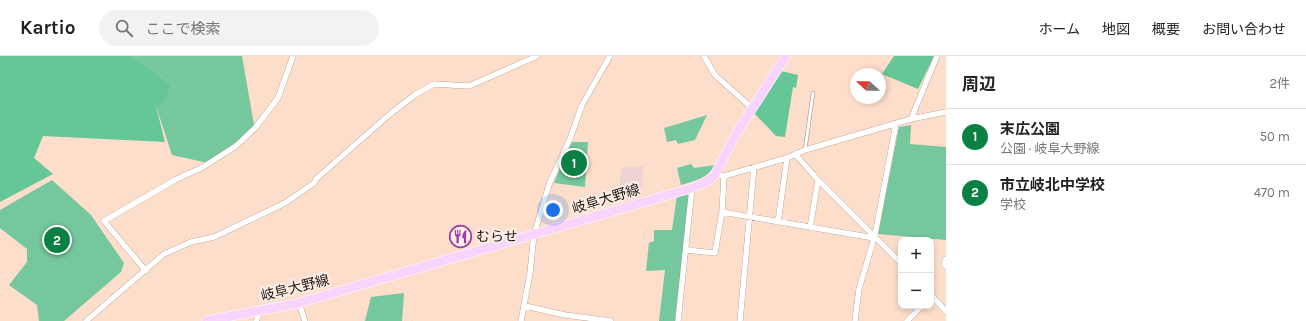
<!DOCTYPE html>
<html lang="ja">
<meta charset="utf-8">
<style>
body{margin:0;font-family:Karla,"Noto Sans JP",sans-serif;background:#f2f2f2;color:#222}
.controls{position:absolute;right:12px;bottom:12px;display:grid;overflow:hidden;border-radius:8px;box-shadow:0 2px 6px #0003}
.controls button{width:36px;height:36px;display:grid;place-items:center;padding:0;border:0;border-bottom:1px solid #e0e0e0;background:#fff;color:#222;font:20px sans-serif}
.compass{position:absolute;left:850px;top:12px;width:36px;height:36px;border-radius:50%;background:#fff;box-shadow:0 2px 6px #0003;rotate:291deg}
.you{position:absolute;left:553px;top:154px;width:14px;height:14px;margin:-10px;border:3px solid #fff;border-radius:50%;background:#1a73e8;box-shadow:0 0 0 6px #1a73e833}
.badge{display:grid;place-items:center;width:26px;height:26px;border-radius:50%;background:#0b8043;color:#fff;font-size:13px;font-weight:700}
.pin{position:absolute;translate:-50% -50%;border:2px solid #fff;box-shadow:0 1px 4px #0006}
.list{margin:0;padding:0;list-style:none}
h2{display:flex;justify-content:space-between;align-items:center;height:52px;margin:0;padding:0 16px;font-size:17px}
h2 small{font-size:13px;font-weight:400;color:#767676}
.list li{display:grid;grid-template-columns:26px 1fr auto;gap:12px;align-items:center;box-sizing:border-box;height:56px;padding:0 16px;border-top:1px solid #e0e0e0}
.list b{display:block;font-size:15px;white-space:nowrap}
.list p{margin:0;font-size:13px;white-space:nowrap;color:#767676}
.list em{font-size:13px;font-style:normal;color:#767676}
.icon{flex:none;width:22px;height:22px;fill:none;stroke:currentColor;stroke-width:2;stroke-linecap:round;stroke-linejoin:round}
.map{position:relative;flex:none;width:946px;height:265px;overflow:hidden}
header{display:flex;align-items:center;gap:24px;box-sizing:border-box;height:56px;padding:0 20px;background:#fff;border-bottom:1px solid #e0e0e0}
header strong{font-size:19px}
nav{display:flex;gap:22px;margin-inline-start:auto;font-size:14px}
.search{width:280px;height:36px;background:#f2f2f2;display:flex;align-items:center;gap:10px;box-sizing:border-box;padding:0 14px;border-radius:22px;color:#767676;font-size:15px}
main{display:flex}
aside{flex:1;background:#fff}
.map>svg:first-child{display:block}
.industrial{fill:#eed3d4}
.green{fill:#75c79d}
.forest{fill:#65c797}
.lines{fill:none;stroke-linecap:round;stroke-linejoin:round}
.lane-casing{stroke:#9f8373;stroke-width:4}
.street-casing{stroke:#9f8373;stroke-width:6}
.primary-casing{stroke:#fff;stroke-width:10}
.lane{stroke:#fff;stroke-width:3}
.street{stroke:#fff;stroke-width:5.5}
.primary{stroke:#f9d4fd;stroke-width:9}
.labels{text-anchor:middle;dominant-baseline:central;stroke-width:4;stroke-linejoin:round;paint-order:stroke}
.street-label{font-size:14px;fill:#20150f;stroke:#fcefe8}
.poi-label{font-size:14px;fill:#20150f;stroke:#fcefe8;text-anchor:start}
</style>
<header>
<strong>Kartio</strong>
<div class="search"><svg class="icon" aria-label="search" viewBox="0 0 24 24"><circle cx="10" cy="10" r="6"/><path d="M15 15l6 6"/></svg>ここで検索</div>
<nav><a>ホーム</a><a>地図</a><a>概要</a><a>お問い合わせ</a></nav>
</header>
<main>
<div class="map">
<svg width="946" height="265" viewBox="0 0 946 265">
<rect width="100%" height="100%" fill="#fcdecb"/>
<path class="industrial" d="M643,110L642,140L619,146L621,112Z"/>
<path class="green" d="M132,0H242L254,69L244,80L208,107L172,99L156,50L171,28Z
M707,59L695,84L678,88L676,84L667,86L664,72Z
M911,69L910,88L946,91V184L878,178L899,71Z
M571,86H588L585,131L554,127Z
M691,108L694,112L715,109C708,122 695,125 681,129L677,112Z
M52,124L91,159L124,207L121,216L64,265H39L37,249L9,229L27,206V193L0,172V154Z
M686,137L689,140L675,265H659L665,214L646,215L649,187L654,185V174H672L677,139Z
M404,237L402,265H365L371,241Z"/>
<path class="forest" d="M0,0H132L171,28L163,47L156,50L165,86L43,80L34,102L53,118L0,146Z
M894,0H934L918,33L882,18Z
M781,15L798,19L796,32L793,31L785,81L776,80L754,57Z"/>
<g class="lines">
<defs>
<path id="lane" d="M805,94L813,37"/>
<path id="street" d="M704,0L715,19L752,52
M911,63L937,0
M795,98L818,124L901,207
M715,118L724,120L787,102L805,94L911,63L946,56
M722,156L874,182
M778,166L787,102
M810,172L818,124
M686,194L715,197L722,156L724,120
M946,203L944,208L946,210
M146,215L104,165L175,124L203,111L236,90L255,72L278,42L293,0
M931,239L946,255
M299,247L305,265
M525,250L565,259L611,265
M86,265L164,198L191,186L214,181L285,147L314,127L316,123L390,58L416,38L434,28L469,30L537,0
M256,265L260,256
M521,265L530,217L534,178L550,126L570,83L582,49L610,0
M678,265L692,132
M740,265L754,111
M855,265L859,233L875,179L896,68
M907,265L922,250"/>
<path id="primary" d="M206,265L299,247L692,132L710,124L715,118L736,78L786,0"/>
</defs>
<use href="#lane" class="lane-casing"/>
<use href="#street" class="street-casing"/>
<use href="#primary" class="primary-casing"/>
<use href="#lane" class="lane"/>
<use href="#street" class="street"/>
<use href="#primary" class="primary"/>
</g>
<defs>
<symbol id="restaurant-ring" viewBox="-11 -11 22 22"><circle r="9.5" fill="#fcefe8" stroke="#9c3da7" stroke-width="1.5"/><path d="M-5-6h1v4h1v-4h1v4h1v-4h1v5L-1.5 .5V6h-2V.5L-5-1ZM5-6V6H3V1.5H1.5Q1.5-4 5-6Z" fill="#9c3da7"/></symbol>
</defs>
<g fill-rule="evenodd">
<use href="#restaurant-ring" x="448" y="168" width="25" height="25"/>
</g>
<g class="labels">
<g class="street-label">
<text transform="translate(606 143) rotate(-17)">岐阜大野線</text>
<text transform="translate(295 232) rotate(-14)">岐阜大野線</text>
</g>
<g class="poi-label">
<text x="476" y="180">むらせ</text>
</g>
</g>
</svg>
<div class="controls">
<button>+</button>
<button>−</button>
</div>
<svg class="compass" viewBox="-18 -18 36 36"><path d="M0-13l5 13h-10z" fill="#e53935"/><path d="M0 13l5-13h-10z" fill="#767676"/></svg>
<div class="you"></div>
<div class="pin badge" style="left:574px;top:107px">1</div>
<div class="pin badge" style="left:57px;top:184px">2</div>
</div>
<aside>
<h2>周辺<small>2件</small></h2>
<ul class="list">
<li><span class="badge">1</span><div><b>末広公園</b><p>公園 · 岐阜大野線</p></div><em>50 m</em></li>
<li><span class="badge">2</span><div><b>市立岐北中学校</b><p>学校</p></div><em>470 m</em></li>
</ul>
</aside>
</main>
